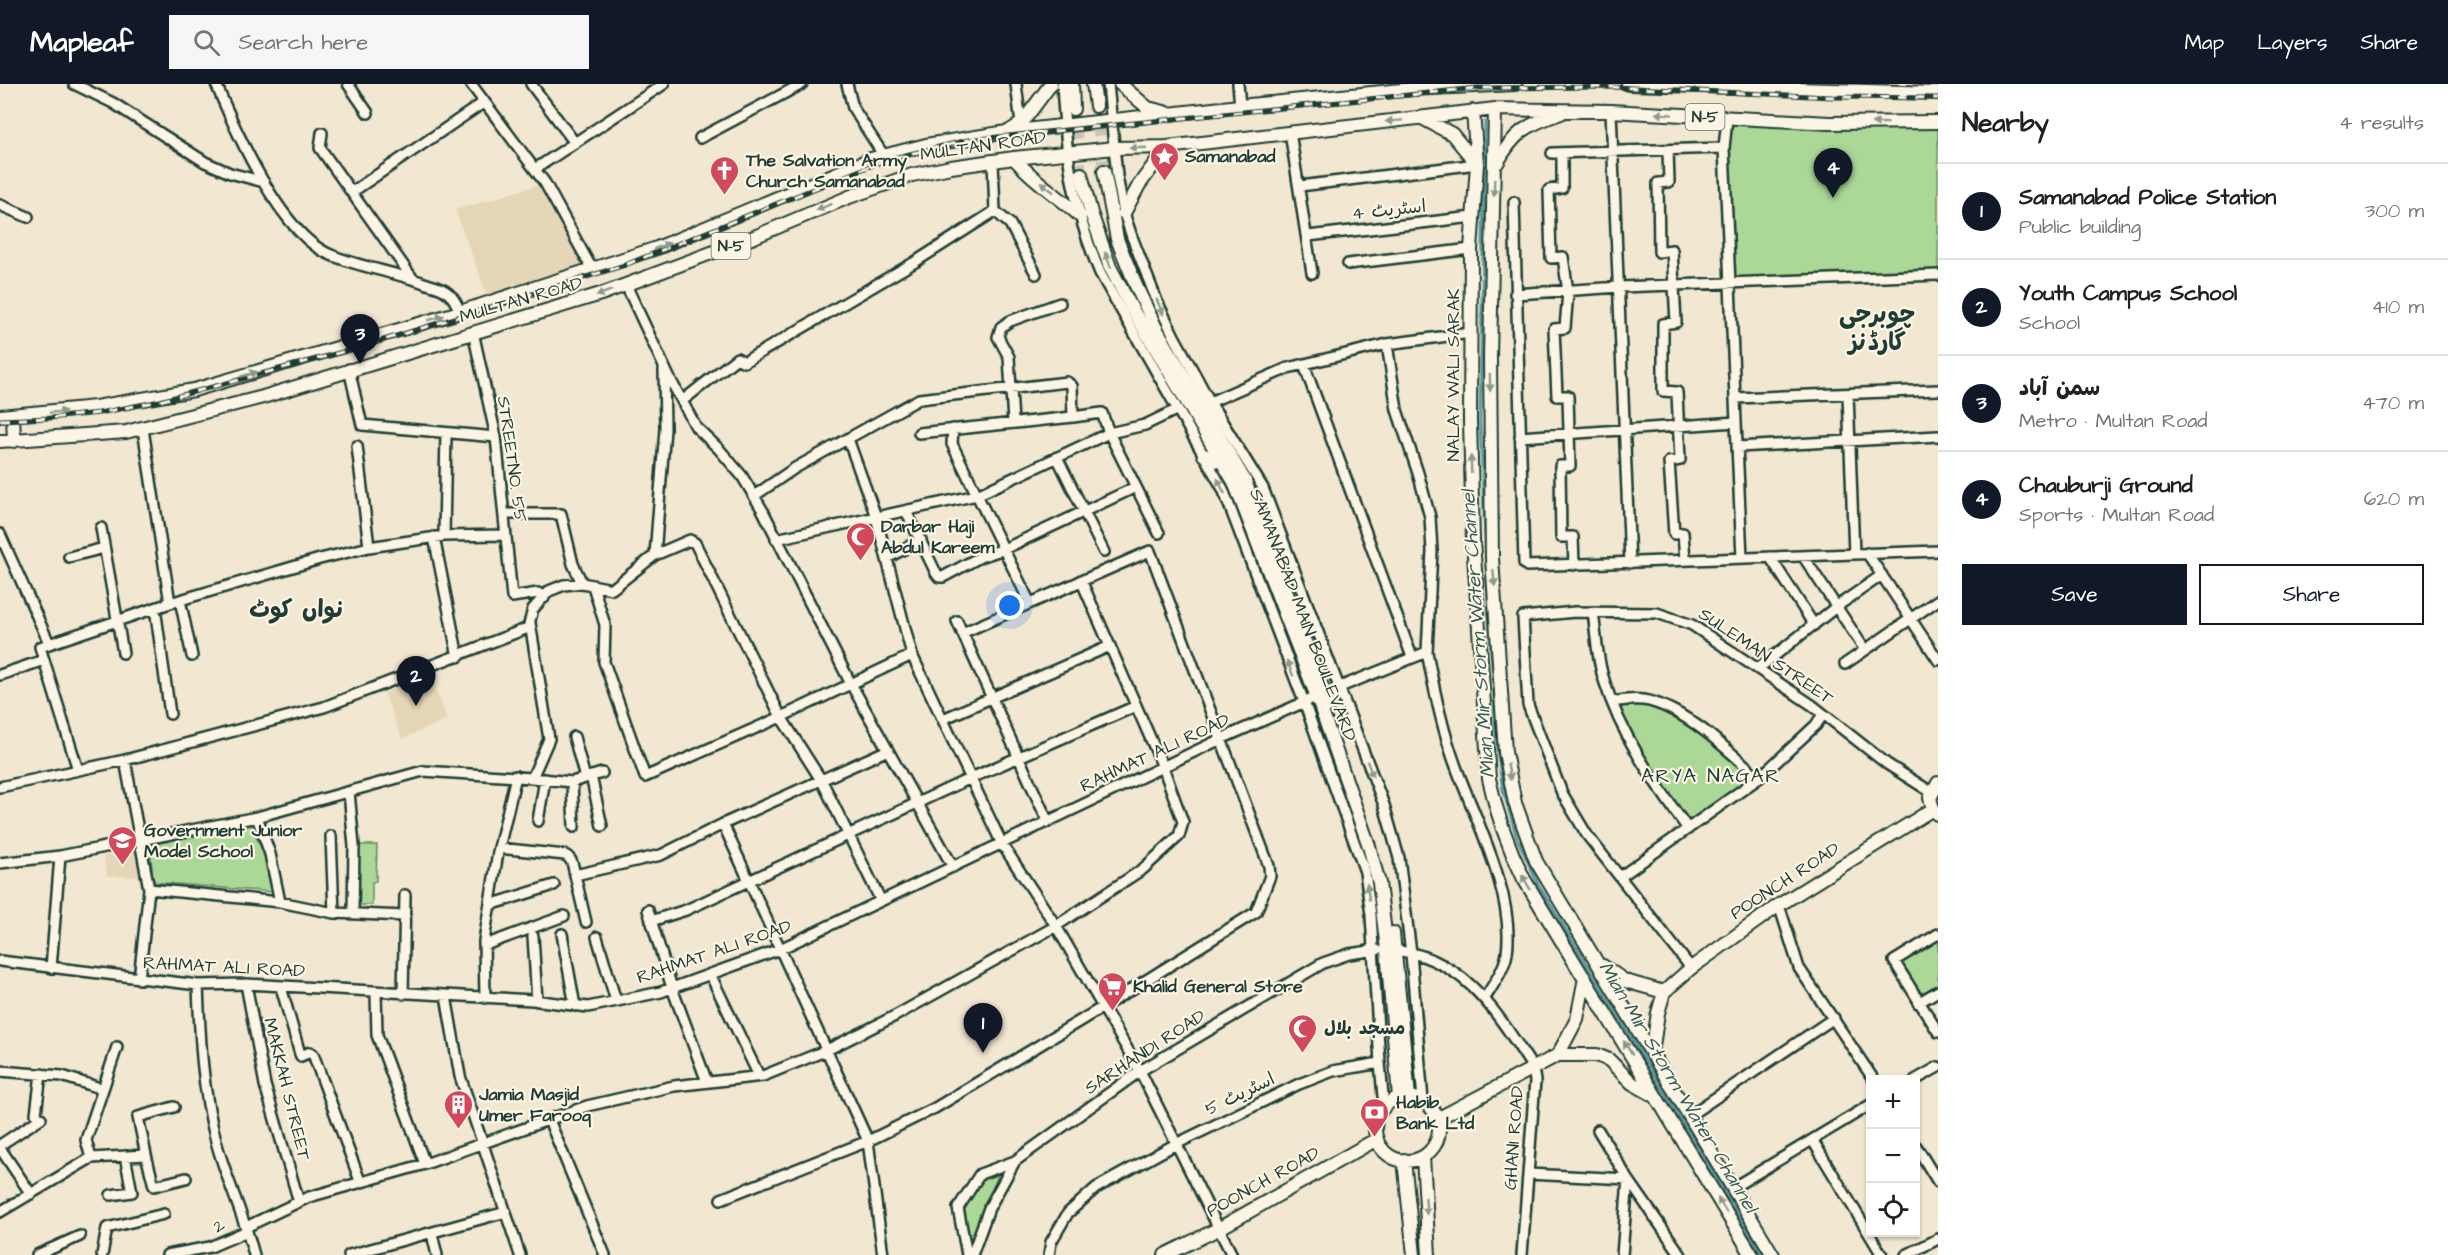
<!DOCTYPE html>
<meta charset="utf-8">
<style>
body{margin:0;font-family:"Architects Daughter","Playpen Sans Arabic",sans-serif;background:#f6f6f6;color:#202124}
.controls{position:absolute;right:18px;bottom:18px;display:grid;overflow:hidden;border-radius:0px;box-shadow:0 2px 4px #0004}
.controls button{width:54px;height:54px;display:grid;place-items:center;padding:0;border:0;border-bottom:2px solid #e0e0e0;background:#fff;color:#202124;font:30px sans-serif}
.you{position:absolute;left:1010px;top:522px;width:21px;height:21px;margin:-15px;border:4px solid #fff;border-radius:50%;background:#1a73e8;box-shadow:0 0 0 9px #1a73e833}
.badge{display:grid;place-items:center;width:39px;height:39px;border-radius:50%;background:#111827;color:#fff;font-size:20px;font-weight:700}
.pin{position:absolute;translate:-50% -50px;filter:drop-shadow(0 2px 3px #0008)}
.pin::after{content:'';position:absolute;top:32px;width:21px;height:18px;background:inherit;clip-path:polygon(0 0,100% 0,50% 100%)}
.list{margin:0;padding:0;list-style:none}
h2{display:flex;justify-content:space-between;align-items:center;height:78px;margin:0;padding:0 24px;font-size:26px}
h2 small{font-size:20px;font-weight:400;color:#757577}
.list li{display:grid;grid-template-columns:39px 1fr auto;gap:18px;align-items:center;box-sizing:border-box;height:96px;padding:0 24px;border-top:2px solid #e0e0e0}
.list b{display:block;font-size:22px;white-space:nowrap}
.list p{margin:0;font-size:20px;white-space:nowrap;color:#757577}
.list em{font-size:20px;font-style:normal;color:#757577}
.actions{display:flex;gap:12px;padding:18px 24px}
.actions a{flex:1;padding:14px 0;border:2px solid #111827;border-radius:0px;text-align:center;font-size:21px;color:#111827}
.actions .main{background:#111827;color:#fff}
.icon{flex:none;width:33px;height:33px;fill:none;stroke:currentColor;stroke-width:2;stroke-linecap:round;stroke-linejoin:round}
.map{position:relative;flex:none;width:1938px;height:1171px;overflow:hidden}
header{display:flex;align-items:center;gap:36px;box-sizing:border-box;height:84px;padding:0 30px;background:#111827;color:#fff}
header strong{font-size:28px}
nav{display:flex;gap:33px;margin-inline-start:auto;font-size:21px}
.search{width:420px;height:54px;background:#f6f6f6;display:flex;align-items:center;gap:15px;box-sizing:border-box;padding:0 21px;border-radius:0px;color:#757577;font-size:22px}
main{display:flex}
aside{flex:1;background:#fff}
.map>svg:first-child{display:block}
.built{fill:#e6d6b8}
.green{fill:#abd897;stroke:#658a66;stroke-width:1.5}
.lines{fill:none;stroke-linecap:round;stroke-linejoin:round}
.stream{stroke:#5e9a9e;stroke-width:3}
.major-tunnel{stroke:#c8c5b2;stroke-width:12;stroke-dasharray:12 6;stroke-linecap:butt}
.minor-casing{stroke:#1f3d34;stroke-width:14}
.major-casing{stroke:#1f3d34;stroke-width:16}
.minor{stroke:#fcf5e5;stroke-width:9}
.major{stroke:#fcf5e5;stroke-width:12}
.rail-casing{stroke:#1f3d34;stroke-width:5}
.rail{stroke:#fcf5e5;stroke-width:3;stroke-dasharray:9;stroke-linecap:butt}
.oneway{fill:#8e998c}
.labels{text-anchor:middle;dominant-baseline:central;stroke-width:4.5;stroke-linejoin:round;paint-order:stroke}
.shield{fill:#fcf5e5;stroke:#617469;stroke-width:1.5}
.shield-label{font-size:16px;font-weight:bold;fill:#1f3d34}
.street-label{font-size:18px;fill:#1f3d34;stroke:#fcf5e5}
.poi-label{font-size:18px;font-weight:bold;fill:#1f3d34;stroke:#fcf5e5;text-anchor:start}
.water-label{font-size:20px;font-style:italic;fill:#345c57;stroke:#fcf5e5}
.neighbourhood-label{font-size:20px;letter-spacing:1.5px;fill:#1f3d34;stroke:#fcf5e5}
.district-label{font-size:24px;font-weight:bold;fill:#1f3d34;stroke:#fcf5e5}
</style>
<header>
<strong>Mapleaf</strong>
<div class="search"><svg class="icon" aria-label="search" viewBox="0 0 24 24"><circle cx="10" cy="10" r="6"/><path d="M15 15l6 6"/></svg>Search here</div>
<nav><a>Map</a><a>Layers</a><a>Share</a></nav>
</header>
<main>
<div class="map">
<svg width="1938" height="1171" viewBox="0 0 1938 1171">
<rect width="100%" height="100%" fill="#f2e7d1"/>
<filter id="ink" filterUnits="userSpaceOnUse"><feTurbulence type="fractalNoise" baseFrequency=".0167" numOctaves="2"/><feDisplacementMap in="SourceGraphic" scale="12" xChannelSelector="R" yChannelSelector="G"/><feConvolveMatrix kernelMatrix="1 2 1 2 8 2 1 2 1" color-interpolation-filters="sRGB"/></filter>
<g filter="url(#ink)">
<path class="built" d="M545,99L598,184L491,221L455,126Z
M430,591L447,635L402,655L384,609Z
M137,766L142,793L107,792L104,772Z"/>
<path class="green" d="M1727,35L1938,38V191L1731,200Z
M1613,618C1624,619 1639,617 1650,620C1691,632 1727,669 1760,695L1687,751L1625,648Z
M251,741L265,773L273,808L153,798L150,761Z
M359,761H377L376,797L372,798V821H357Z
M1938,850V907L1918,919L1894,877Z
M998,1091L970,1160L964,1125L982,1096Z"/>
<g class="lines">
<path class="stream" d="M1485,38L1480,339L1486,474
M1486,481L1497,665L1503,706L1517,754L1538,800L1763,1171"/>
<path class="major-tunnel" d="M1096,22L1104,87
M1073,25L1081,90"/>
<defs>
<path id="minor" d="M74,0L113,19L205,78L230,89L264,98
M216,0C236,48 281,151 331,171C362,184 396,188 427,200C434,202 443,204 448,209C454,214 457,220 460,228
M348,0L368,29
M471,0L545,99L592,185
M531,0L575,59
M847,0L853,24L884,72
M1016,0L1021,40
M1108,0L1117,92L1124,129L1132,153L1157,217L1174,252L1210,318L1263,404L1384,721L1399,774L1411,869L1423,1017
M1238,0L1240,22
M1611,27L1630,479
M1727,35L1724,64L1742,474
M1290,48L1312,189
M322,49L320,64L413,195
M700,54L802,0
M1668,66L1669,98L1658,99L1659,168L1672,166L1676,238L1663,240V307L1677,308L1680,376L1669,378L1674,450L1683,449L1685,476
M1552,69L1724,64
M1562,70V104L1549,106L1551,174L1563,173L1568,208L1565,244L1554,245L1557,312H1568L1570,382H1560L1561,453H1573L1574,481
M535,85L664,0
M1300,102L1477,80
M352,108L483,19
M1514,118L1524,479L1527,482L1938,467
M0,121L28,133
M995,127L1010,140L1036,190
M1308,152L1473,133
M1348,180L1471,165
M626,201L669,293L696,343L719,365L742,392L763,427L851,600L953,783
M1515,210L1620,203L1938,191
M473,248L496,353L512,513L538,509L544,514
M1387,260L1397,326L1418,389L1430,433L1432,467L1427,568
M1304,281L1412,573
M349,285L362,341L496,353
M1848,310L1854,470
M1736,314L1938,306
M682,317L737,274L744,278L915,178L995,127L993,78
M1210,318L1288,284L1387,260L1471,249
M1073,333L1102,329L1109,349L1145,341L1178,325
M1013,338L1009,273L998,253L1001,243L1010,237L1060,219
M143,345L170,519
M1520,353L1736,338
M848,355L876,433L912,571L1002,760L1056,842L1140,987L1232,1171
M357,362L369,463
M1738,363L1938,352
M1057,373L1104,468
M754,412L795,384L919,315L1067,298L1072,302L1073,333L919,349
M906,427L936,489L939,493H943L980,473L1004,465L1136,403
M504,430H561L573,480L582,499
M101,444L123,569
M0,450L49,559
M444,452L446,349
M434,453L458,573
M776,455L977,411L952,360L953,345
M1867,469L1938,576
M655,471L665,345L664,285
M1803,472L1865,566
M69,473L104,464
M1770,473L1814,541
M887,474L921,456
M593,502L605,541L604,578L645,693L781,633L912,571
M180,516L192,572
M1030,519L977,411L1109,349L1159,449
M155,524L170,630
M1593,528C1596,550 1597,575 1604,596C1621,652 1654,698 1688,745
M957,537L1048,738
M1845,580L1938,516
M1759,584L1836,523L1882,491
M0,591L44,576
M1612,618C1624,616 1637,614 1649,617C1688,627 1729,667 1759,694
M943,635L1110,562
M574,653L585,694
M125,676L149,805L139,895
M78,686L40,563L170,519L320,475L369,463L444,452L506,451
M591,692L602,742
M532,694L572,698L602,689
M572,698L574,743
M0,703L125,676L324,623L528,544L533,525L549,507L564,501L582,499L612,505L655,471L690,456L695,459L781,633L823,699L881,817
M349,708L354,762L353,828
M257,733L423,687L532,694L549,655L530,539
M538,737L545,695
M723,740L868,1057L883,1171
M331,752L334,829
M499,764L565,771C573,775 573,783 575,791L661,771L723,740L888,666
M0,779L60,772L257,733L270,770L280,818
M575,791L586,838
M1620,793L1759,694L1816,641L1823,630
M149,805L280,818L334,829L405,832
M490,821L554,801
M1779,821L1799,884L1874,996
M648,826L672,904L707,998
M651,837L686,826L971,694L1136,622
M562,850L575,922
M1938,850L1894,877L1938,948
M533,852L537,917
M597,853L616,917
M485,861L564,832
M1390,866C1463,870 1497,929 1533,984L1535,997L1522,1171
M0,877L198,901L246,900L533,916L588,923L661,908L780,865L1221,655L1325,609L1427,568C1435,610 1443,649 1458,688C1478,741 1515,812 1507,869C1505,884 1493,901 1485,914
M51,884L60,772
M1691,884L1587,751L1562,709L1528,621L1523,533L1575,528L1657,529L1692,541L1812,621L1887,680L1931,708
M710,890L759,992
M246,900L265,1001L299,1118
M198,901C200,955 202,1004 216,1057C226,1095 244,1132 254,1171
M281,903L300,970L301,972L310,968L313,970L360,1097
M376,908L377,951L425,1080
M403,910L405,811
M446,912L460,992L520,1171
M485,914L484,857L498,768L516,692
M1918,919L1938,907
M1380,979L1384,1023
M0,987L62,992L103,1005
M1915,996L1938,983
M36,1030L41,990
M1690,1031L1834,934
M549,1036L605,1171
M1598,1046L1628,1095L1681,1171
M1813,1057L1882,1171
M0,1061L41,1034
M1916,1062L1938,1098
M0,1064L31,1110
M146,1071L138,1033L174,1023
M91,1074L86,1056L117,963
M1528,1090L1628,1095L1622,1171
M1734,1103L1870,1021
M111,1111L132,1108L125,1072
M721,1115L868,1057L935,1024L1103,923L1256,828L1270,792L1269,782L1150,467L962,549
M0,1128L91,1074L146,1071L154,1102L186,1094
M246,1143L309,1113L425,1080L587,1022L674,1002L763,992L827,966L895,932L1056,842L1143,785L1179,752L1183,738L1163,683L1081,496
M432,1150L437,1171
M37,1171L80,1152
M102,1171L107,1144L164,1130
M167,1171L210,1163L247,1147
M349,1171L506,1128
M967,1171L958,1124L980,1090L1015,1077
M972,1171L989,1124L1015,1077L1140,987L1323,879L1349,870L1377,866
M1049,1171L1051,1158L1068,1129L1096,1104L1176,1060L1299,1000L1333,987L1380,979L1371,831L1365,788L1304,618L1223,405L1100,189C1072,122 1066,71 1062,0
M1906,1171L1938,1155"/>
<path id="major" d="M1072,0L1073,25
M1093,0L1096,22
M1120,0L1148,24L1164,28
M1628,0L1938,9
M1495,25L1490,274L1492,474L1505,668L1515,719L1536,777L1773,1171
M1473,27L1477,80L1471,165L1470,336L1473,456L1489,695C1497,732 1507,761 1524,795L1752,1171
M1422,34L1452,50L1476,79
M1011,46L1021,40L1051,0
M1014,74C1032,96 1059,112 1080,132
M1497,79C1514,48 1528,40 1561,29
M1104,87L1117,155L1137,204L1156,244L1245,397L1329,622
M1081,90L1091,129L1110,183L1130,221L1234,398L1317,613L1369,762L1379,799L1387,866L1399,1014
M1124,129L1139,101L1167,63
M13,331L14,357
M0,332L96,323L194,306L460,228L657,164L871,75L926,61L1007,48L1240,22L1412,5L1515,0
M0,357L126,348L263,313L604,209L754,153L849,113L912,91L951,83L1014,74L1115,64L1167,63L1495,25L1611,27L1829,39L1938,38
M1204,371L1223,379
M1937,730L1933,725L1930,714L1938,699
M1393,849L1409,1013
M1603,882L1625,897L1664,908
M1652,969L1658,929L1664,908L1691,884L1779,821L1933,725
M1558,971L1577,935L1585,894
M1375 1045a32 32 0 1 1 64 0a32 32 0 1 1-64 0Z
M1437,1035L1558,971H1597L1609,976L1632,999L1655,1012
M1423,1073L1429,1171
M1404,1076L1414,1171
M1165,1171L1220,1144L1377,1055"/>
</defs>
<use href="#minor" class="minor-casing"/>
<use href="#major" class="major-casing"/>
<use href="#minor" class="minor"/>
<use href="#major" class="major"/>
<defs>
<path id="rail" d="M0,336L50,334L99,329L160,317L361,263L625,181L885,76L968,56L1477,4L1612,3L1832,13L1938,14"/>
</defs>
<use href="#rail" class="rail-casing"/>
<use href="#rail" class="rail"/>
</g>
<defs><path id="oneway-solid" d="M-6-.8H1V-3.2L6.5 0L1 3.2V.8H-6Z" transform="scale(1.5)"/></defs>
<g class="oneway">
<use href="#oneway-solid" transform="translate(1664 30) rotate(-176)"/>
<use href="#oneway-solid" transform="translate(1394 37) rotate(176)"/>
<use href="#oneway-solid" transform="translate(1880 39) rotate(180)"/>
<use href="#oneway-solid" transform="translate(1138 64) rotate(178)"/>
<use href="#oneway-solid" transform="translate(1047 103) rotate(-142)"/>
<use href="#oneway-solid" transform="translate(1494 104) rotate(92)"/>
<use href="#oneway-solid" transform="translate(824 123) rotate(157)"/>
<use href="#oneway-solid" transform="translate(662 162) rotate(-21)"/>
<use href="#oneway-solid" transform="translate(1108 176) rotate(-110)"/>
<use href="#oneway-solid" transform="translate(604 209) rotate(160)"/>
<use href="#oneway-solid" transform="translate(1160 223) rotate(66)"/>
<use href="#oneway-solid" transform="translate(436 234) rotate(-16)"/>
<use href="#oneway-solid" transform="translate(249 290) rotate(-17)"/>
<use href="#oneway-solid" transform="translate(1490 299) rotate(89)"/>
<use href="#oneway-solid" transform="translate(58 328) rotate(-5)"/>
<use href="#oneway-solid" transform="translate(1471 380) rotate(-92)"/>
<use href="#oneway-solid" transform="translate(1221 402) rotate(-116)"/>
<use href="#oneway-solid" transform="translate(1494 494) rotate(85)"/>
<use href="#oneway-solid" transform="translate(1290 584) rotate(-112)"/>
<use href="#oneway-solid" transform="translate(1370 685) rotate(69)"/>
<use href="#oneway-solid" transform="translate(1509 688) rotate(79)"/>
<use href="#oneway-solid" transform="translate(1526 798) rotate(-120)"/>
<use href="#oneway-solid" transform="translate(1368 808) rotate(-99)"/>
<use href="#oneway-solid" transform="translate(1628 964) rotate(-121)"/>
<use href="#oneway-solid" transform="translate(1722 1121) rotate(-121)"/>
<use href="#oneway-solid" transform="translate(1426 1122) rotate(86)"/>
</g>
</g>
<defs>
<symbol id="sight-pin" viewBox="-11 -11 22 30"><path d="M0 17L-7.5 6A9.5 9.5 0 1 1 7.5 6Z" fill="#d1495b" stroke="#fcf5e5"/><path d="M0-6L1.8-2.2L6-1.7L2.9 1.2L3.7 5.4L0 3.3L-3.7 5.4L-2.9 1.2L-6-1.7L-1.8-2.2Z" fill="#fff"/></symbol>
<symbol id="church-pin" viewBox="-11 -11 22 30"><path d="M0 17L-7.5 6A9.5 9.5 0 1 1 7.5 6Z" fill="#d1495b" stroke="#fcf5e5"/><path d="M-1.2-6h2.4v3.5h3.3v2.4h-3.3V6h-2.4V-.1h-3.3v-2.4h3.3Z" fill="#fff"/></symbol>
<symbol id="mosque-pin" viewBox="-11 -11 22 30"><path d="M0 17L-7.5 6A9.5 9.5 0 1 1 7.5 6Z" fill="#d1495b" stroke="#fcf5e5"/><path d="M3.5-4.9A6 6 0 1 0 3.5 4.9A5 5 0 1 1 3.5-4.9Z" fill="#fff"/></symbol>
<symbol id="school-pin" viewBox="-11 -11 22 30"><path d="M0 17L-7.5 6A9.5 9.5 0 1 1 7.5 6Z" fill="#d1495b" stroke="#fcf5e5"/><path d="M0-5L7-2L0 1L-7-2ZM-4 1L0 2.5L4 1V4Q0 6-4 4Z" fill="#fff"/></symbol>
<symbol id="supermarket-pin" viewBox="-11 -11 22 30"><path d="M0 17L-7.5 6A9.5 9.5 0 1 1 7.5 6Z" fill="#d1495b" stroke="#fcf5e5"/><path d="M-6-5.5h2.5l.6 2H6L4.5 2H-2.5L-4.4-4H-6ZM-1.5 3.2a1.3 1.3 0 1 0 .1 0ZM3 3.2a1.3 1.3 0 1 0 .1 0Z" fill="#fff"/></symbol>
<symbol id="building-pin" viewBox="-11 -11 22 30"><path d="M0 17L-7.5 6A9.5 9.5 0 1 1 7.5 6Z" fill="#d1495b" stroke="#fcf5e5"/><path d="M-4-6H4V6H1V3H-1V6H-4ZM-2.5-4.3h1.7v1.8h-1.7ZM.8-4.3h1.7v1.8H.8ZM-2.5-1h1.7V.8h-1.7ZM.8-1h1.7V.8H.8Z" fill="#fff"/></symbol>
<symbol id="bank-pin" viewBox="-11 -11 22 30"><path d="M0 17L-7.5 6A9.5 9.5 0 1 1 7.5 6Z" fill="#d1495b" stroke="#fcf5e5"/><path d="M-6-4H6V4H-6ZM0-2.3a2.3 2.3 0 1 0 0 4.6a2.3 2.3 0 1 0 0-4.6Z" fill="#fff"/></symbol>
</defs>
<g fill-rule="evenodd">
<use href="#sight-pin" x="1148" y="56" width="33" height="45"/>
<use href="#church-pin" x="708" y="70" width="33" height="45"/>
<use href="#mosque-pin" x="844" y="436" width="33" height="45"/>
<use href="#school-pin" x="106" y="740" width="33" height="45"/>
<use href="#supermarket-pin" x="1096" y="886" width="33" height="45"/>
<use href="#mosque-pin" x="1286" y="928" width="33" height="45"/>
<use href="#building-pin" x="442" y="1004" width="33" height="45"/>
<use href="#bank-pin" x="1358" y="1012" width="33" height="45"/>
</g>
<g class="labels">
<g class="shield">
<rect x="1685.5" y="20" width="39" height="26" rx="4.5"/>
<rect x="711.5" y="149" width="39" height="26" rx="4.5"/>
</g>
<g class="shield-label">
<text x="1705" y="33">N-5</text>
<text x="731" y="162">N-5</text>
</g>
<g class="street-label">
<text transform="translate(983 62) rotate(-8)">MULTAN ROAD</text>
<text transform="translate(1389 126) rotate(-6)">اسٹریٹ 4</text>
<text transform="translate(521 216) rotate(-16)">MULTAN ROAD</text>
<text transform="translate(1453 291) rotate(-90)">NALAY WALI SARAK</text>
<text transform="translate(512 375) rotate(82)">STREETNO. 55</text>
<text transform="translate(1303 531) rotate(69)">SAMANABAD MAIN BOULEVARD</text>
<text transform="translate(1766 572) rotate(34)">SULEMAN STREET</text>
<text transform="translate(1155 669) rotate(-25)">RAHMAT ALI ROAD</text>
<text transform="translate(1785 797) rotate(-33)">POONCH ROAD</text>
<text transform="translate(714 868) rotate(-19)">RAHMAT ALI ROAD</text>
<text transform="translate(224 883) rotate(3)">RAHMAT ALI ROAD</text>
<text transform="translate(1145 968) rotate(-33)">SARHANDI ROAD</text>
<text transform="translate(287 1005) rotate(76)">MAKKAH STREET</text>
<text transform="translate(1240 1010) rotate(-26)">اسٹریٹ 5</text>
<text transform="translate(1514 1054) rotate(-86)">GHANI ROAD</text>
<text transform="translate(1263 1098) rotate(-29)">POONCH ROAD</text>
<text transform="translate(219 1142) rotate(-23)">2</text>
</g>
<g class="poi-label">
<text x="1185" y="72">Samanabad</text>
<text x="746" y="76">The Salvation Army<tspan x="746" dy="21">Church Samanabad</tspan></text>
<text x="881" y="442">Darbar Haji<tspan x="881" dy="21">Abdul Kareem</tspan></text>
<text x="144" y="746">Government Junior<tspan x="144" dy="21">Model School</tspan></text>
<text x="1133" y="902">Khalid General Store</text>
<text x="1324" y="944">مسجد بلال</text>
<text x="479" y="1010">Jamia Masjid<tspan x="479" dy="21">Umer Farooq</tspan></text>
<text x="1396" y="1018">Habib<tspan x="1396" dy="21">Bank Ltd</tspan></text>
</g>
<g class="water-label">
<text transform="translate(1478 550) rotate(-94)">Mian Mir Storm Water Channel</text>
<text transform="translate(1678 1003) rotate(59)">Mian Mir Storm Water Channel</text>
</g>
<g class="neighbourhood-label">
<text x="1711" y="692">ARYA NAGAR</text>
</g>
<g class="district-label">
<text x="1877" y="231">چوبرجی<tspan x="1877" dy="28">گارڈنز</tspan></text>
<text x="297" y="526">نواں کوٹ</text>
</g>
</g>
</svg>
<div class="controls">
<button>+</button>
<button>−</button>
<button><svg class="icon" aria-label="locate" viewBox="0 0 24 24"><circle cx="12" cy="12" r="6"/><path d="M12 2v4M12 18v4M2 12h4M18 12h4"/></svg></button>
</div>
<div class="you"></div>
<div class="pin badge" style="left:983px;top:969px">1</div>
<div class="pin badge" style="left:416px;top:622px">2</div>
<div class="pin badge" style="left:360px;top:280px">3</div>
<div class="pin badge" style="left:1833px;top:114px">4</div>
</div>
<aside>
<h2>Nearby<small>4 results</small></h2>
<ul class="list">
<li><span class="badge">1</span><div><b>Samanabad Police Station</b><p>Public building</p></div><em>300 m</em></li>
<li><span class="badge">2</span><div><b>Youth Campus School</b><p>School</p></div><em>410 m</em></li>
<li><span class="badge">3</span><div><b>سمن آباد</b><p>Metro · Multan Road</p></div><em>470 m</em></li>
<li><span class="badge">4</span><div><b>Chauburji Ground</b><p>Sports · Multan Road</p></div><em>620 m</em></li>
</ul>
<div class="actions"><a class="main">Save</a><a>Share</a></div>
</aside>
</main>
